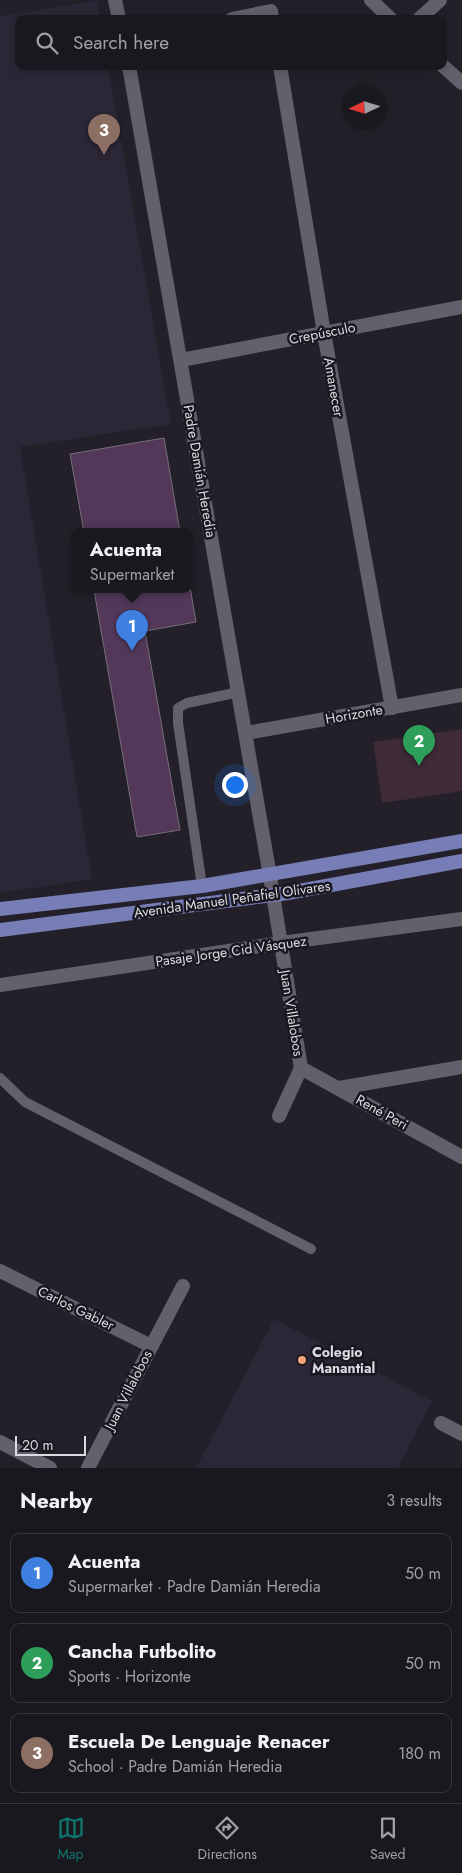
<!DOCTYPE html>
<meta charset="utf-8">
<style>
body{margin:0;font-family:Jost,sans-serif;background:#27252c;color:#f1f3f6}
.compass{position:absolute;left:342px;top:85px;width:45px;height:45px;border-radius:50%;background:#1a181f;box-shadow:0 2px 12px #0003;rotate:266deg}
.scale{position:absolute;left:15px;bottom:12px;width:71px;box-sizing:border-box;padding-left:5px;border:2px solid #dbdae0;border-top:0;font-size:14px;line-height:18px;white-space:nowrap;color:#dbdae0;-webkit-text-stroke:4px #191720;paint-order:stroke}
.you{position:absolute;left:234px;top:784px;width:18px;height:18px;margin:-12px;border:4px solid #fff;border-radius:50%;background:#1a73e8;box-shadow:0 0 0 8px #1a73e833}
.badge{display:grid;place-items:center;width:32px;height:32px;border-radius:50%;background:#0f766e;color:#fff;font-size:16px;font-weight:700}
.pin{position:absolute;translate:-50% -41px;filter:drop-shadow(0 1px 2px #0008)}
.pin::after{content:'';position:absolute;top:26px;width:18px;height:15px;background:inherit;clip-path:polygon(0 0,100% 0,50% 100%)}
.popup{position:absolute;left:71px;top:528px;width:122px;height:65px;box-sizing:border-box;display:grid;place-content:center;border-radius:10px;background:#1a181f;filter:drop-shadow(0 1px 4px #0005);font-size:16px;white-space:nowrap;color:#9fa0a4}
.popup b{font-size:19px;color:#f1f3f6}
.popup::after{content:'';position:absolute;left:50%;top:100%;margin-left:-10px;border:10px solid transparent;border-top-color:#1a181f}
.list{margin:0;padding:0;list-style:none}
h2{display:flex;justify-content:space-between;align-items:center;height:65px;margin:0;padding:0 20px;font-size:21px}
h2 small{font-size:16px;font-weight:400;color:#9fa0a4}
.list li{display:grid;grid-template-columns:32px 1fr auto;gap:15px;align-items:center;box-sizing:border-box;height:80px;margin:0 10px 10px;padding:0 10px;border:1px solid #38373d;border-radius:10px}
.list b{display:block;font-size:19px;white-space:nowrap}
.list p{margin:0;font-size:16px;white-space:nowrap;color:#9fa0a4}
.list em{font-size:16px;font-style:normal;color:#9fa0a4}
.icon{flex:none;width:28px;height:28px;fill:none;stroke:currentColor;stroke-width:2;stroke-linecap:round;stroke-linejoin:round}
.map{position:relative;flex:none;width:462px;height:1468px;overflow:hidden}
.search{position:absolute;background:#1a181f;box-shadow:0 2px 12px #0003;left:15px;right:15px;top:15px;height:55px;display:flex;align-items:center;gap:12px;box-sizing:border-box;padding:0 18px;border-radius:10px;color:#9fa0a4;font-size:19px}
.sheet{height:335px;background:#1a181f}
nav{display:flex;justify-content:space-around;align-items:center;box-sizing:border-box;height:70px;border-top:1px solid #38373d;background:#1a181f;font-size:14px;color:#9fa0a4}
nav a{display:grid;justify-items:center;gap:2px}
nav .on{color:#0f766e}
.map>svg:first-child{display:block}
.built{fill:#2b2736}
.green{fill:#3f2a37}
.building{fill:#533859;stroke:#776f79}
.lines{fill:none;stroke-linecap:round;stroke-linejoin:round}
.service{stroke:#63606b;stroke-width:10}
.minor{stroke:#63606b;stroke-width:14}
.tertiary{stroke:#63606b;stroke-width:14}
.primary{stroke:#777eb7;stroke-width:14}
.poi-dot{fill:#efa377;stroke:#191720;stroke-width:2}
.labels{text-anchor:middle;dominant-baseline:central;stroke-width:5;stroke-linejoin:round;paint-order:stroke}
.street-label{font-size:14px;fill:#dbdae0;stroke:#191720}
.poi-label{font-size:14px;font-weight:bold;fill:#dbdae0;stroke:#191720;text-anchor:start}
</style>
<div class="map">
<svg width="462" height="1468" viewBox="0 0 462 1468">
<rect width="100%" height="100%" fill="#232029"/>
<path class="built" d="M97,1L100,19H19V66H108L171,424L20,447L92,879L0,893V16Z
M274,1319L432,1401L398,1468H196Z"/>
<path class="green" d="M462,729V791L382,803L373,742Z"/>
<path class="building" d="M164,438L180,532H84L70,454Z
M190,587L196,622L145,631L180,830L137,837L94,590H190Z"/>
<g class="lines">
<path class="service" d="M202,886L178,723V708L187,703L239,692
M0,1078L25,1102L311,1249"/>
<path class="minor" d="M371,0L391,19
M232,19L271,11L272,19
M419,19L440,0
M280,66L324,333L392,708
M443,66L462,83
M181,360L462,307
M246,733L462,695
M270,876L301,1068L279,1116
M0,985L281,943L462,919
M301,1068L462,1157
M339,1088L462,1067
M0,1271L151,1346
M441,1423L462,1434
M0,1442L50,1468
M88,1468L183,1286"/>
<path class="tertiary" d="M115,0L119,19
M129,66L270,876"/>
<path class="primary" d="M0,909L202,886L462,841
M0,930L288,893L462,861"/>
</g>
<circle class="poi-dot" cx="302" cy="1360" r="5"/>
<g class="labels">
<g class="street-label">
<text transform="translate(322 333) rotate(-11)">Crepúsculo</text>
<text transform="translate(334 387) rotate(80)">Amanecer</text>
<text transform="translate(200 471) rotate(80)">Padre Damián Heredia</text>
<text transform="translate(354 714) rotate(-10)">Horizonte</text>
<text transform="translate(232 899) rotate(-8)">Avenida Manuel Peñafiel Olivares</text>
<text transform="translate(231 951) rotate(-8)">Pasaje Jorge Cid Vásquez</text>
<text transform="translate(292 1013) rotate(81)">Juan Villalobos</text>
<text transform="translate(382 1112) rotate(29)">René Peri</text>
<text transform="translate(76 1308) rotate(26)">Carlos Gabler</text>
<text transform="translate(128 1390) rotate(-63)">Juan Villalobos</text>
</g>
<g class="poi-label">
<text x="312" y="1352">Colegio<tspan x="312" dy="16">Manantial</tspan></text>
</g>
</g>
</svg>
<svg class="compass" viewBox="-18 -18 36 36"><path d="M0-13l5 13h-10z" fill="#e53935"/><path d="M0 13l5-13h-10z" fill="#9fa0a4"/></svg>
<div class="scale">20 m</div>
<div class="you"></div>
<div class="pin badge" style="left:132px;top:651px;background:#3f7fe0">1</div>
<div class="popup"><b>Acuenta</b>Supermarket</div>
<div class="pin badge" style="left:419px;top:766px;background:#2e9e5b">2</div>
<div class="pin badge" style="left:104px;top:155px;background:#8d6e63">3</div>
<div class="search"><svg class="icon" aria-label="search" viewBox="0 0 24 24"><circle cx="10" cy="10" r="6"/><path d="M15 15l6 6"/></svg>Search here</div>
</div>
<section class="sheet">
<h2>Nearby<small>3 results</small></h2>
<ul class="list">
<li><span class="badge" style="background:#3f7fe0">1</span><div><b>Acuenta</b><p>Supermarket · Padre Damián Heredia</p></div><em>50 m</em></li>
<li><span class="badge" style="background:#2e9e5b">2</span><div><b>Cancha Futbolito</b><p>Sports · Horizonte</p></div><em>50 m</em></li>
<li><span class="badge" style="background:#8d6e63">3</span><div><b>Escuela De Lenguaje Renacer</b><p>School · Padre Damián Heredia</p></div><em>180 m</em></li>
</ul>
</section>
<nav>
<a class="on"><svg class="icon" aria-label="map" viewBox="0 0 24 24"><path d="M3 6l6-2 6 2 6-2v14l-6 2-6-2-6 2zM9 4v14M15 6v14"/></svg>Map</a>
<a><svg class="icon" aria-label="directions" viewBox="0 0 24 24"><path d="M12 3l9 9-9 9-9-9zM9 14v-3h6M13 9l2 2-2 2"/></svg>Directions</a>
<a><svg class="icon" aria-label="saved" viewBox="0 0 24 24"><path d="M7 4h10v16l-5-4-5 4z"/></svg>Saved</a>
</nav>
